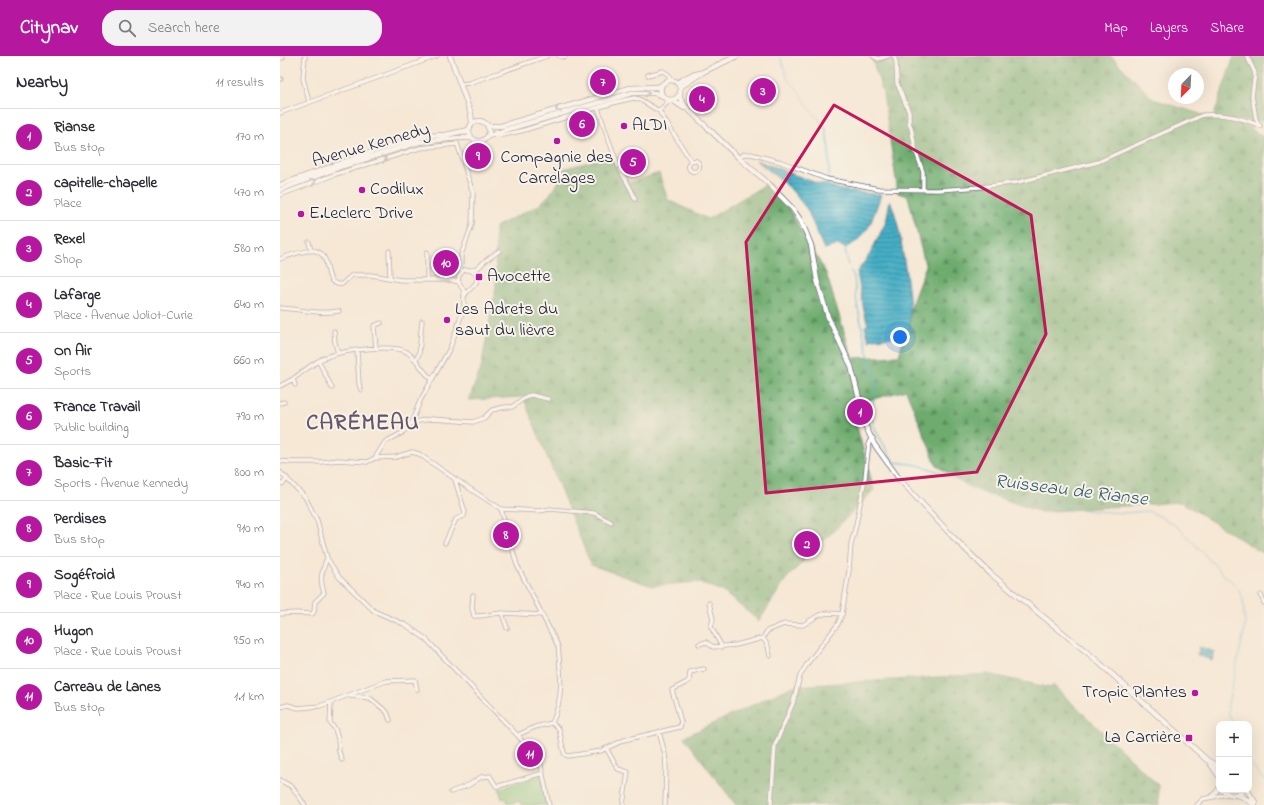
<!DOCTYPE html>
<meta charset="utf-8">
<style>
body{margin:0;font-family:"Indie Flower",sans-serif;background:#f2f2f3;color:#2b2b33}
.controls{position:absolute;right:12px;bottom:12px;display:grid;overflow:hidden;border-radius:8px;box-shadow:0 4px 16px #0002}
.controls button{width:36px;height:36px;display:grid;place-items:center;padding:0;border:0;border-bottom:1px solid #e1e1e2;background:#fff;color:#2b2b33;font:20px sans-serif}
.compass{position:absolute;left:888px;top:12px;width:36px;height:36px;border-radius:50%;background:#fff;box-shadow:0 4px 16px #0002;rotate:204deg}
.you{position:absolute;left:620px;top:281px;width:14px;height:14px;margin:-10px;border:3px solid #fff;border-radius:50%;background:#1a73e8;box-shadow:0 0 0 6px #1a73e833}
.badge{display:grid;place-items:center;width:26px;height:26px;border-radius:50%;background:#b5179e;color:#fff;font-size:13px;font-weight:700}
.pin{position:absolute;translate:-50% -50%;border:2px solid #fff;box-shadow:0 1px 4px #0006}
.list{margin:0;padding:0;list-style:none}
h2{display:flex;justify-content:space-between;align-items:center;height:52px;margin:0;padding:0 16px;font-size:17px}
h2 small{font-size:13px;font-weight:400;color:#7c7c81}
.list li{display:grid;grid-template-columns:26px 1fr auto;gap:12px;align-items:center;box-sizing:border-box;height:56px;padding:0 16px;border-top:1px solid #e1e1e2}
.list b{display:block;font-size:15px;white-space:nowrap}
.list p{margin:0;font-size:13px;white-space:nowrap;color:#7c7c81}
.list em{font-size:13px;font-style:normal;color:#7c7c81}
.icon{flex:none;width:22px;height:22px;fill:none;stroke:currentColor;stroke-width:2;stroke-linecap:round;stroke-linejoin:round}
.map{position:relative;flex:none;width:984px;height:749px;overflow:hidden}
header{display:flex;align-items:center;gap:24px;box-sizing:border-box;height:56px;padding:0 20px;background:#b5179e;color:#fff}
header strong{font-size:19px}
nav{display:flex;gap:22px;margin-inline-start:auto;font-size:14px}
.search{width:280px;height:36px;background:#f2f2f3;display:flex;align-items:center;gap:10px;box-sizing:border-box;padding:0 14px;border-radius:16px;color:#7c7c81;font-size:15px}
main{display:flex}
aside{flex:1;background:#fff}
.map>svg:first-child{display:block}
.forest{fill:url(#forest-firs);stroke:#486754}
.garden{fill:#88c880;stroke:#55755e}
.water{fill:url(#water-rules);stroke:#346880}
.lines{fill:none;stroke-linecap:round;stroke-linejoin:round}
.stream{stroke:#45aec5;stroke-width:1}
.street-casing{stroke:#6c6771;stroke-width:5}
.secondary-casing{stroke:#6c6771;stroke-width:6}
.street{stroke:#fff;stroke-width:3.5}
.secondary{stroke:#fff;stroke-width:4.5}
.oneway{stroke:#9c9ca7}
.marked{fill:none;stroke:#c2185b;stroke-width:3;stroke-linejoin:round}
.poi-dot{fill:#b5179e;stroke:#f7f3e8;stroke-width:1.5}
.labels{text-anchor:middle;dominant-baseline:central;stroke-width:4;stroke-linejoin:round;paint-order:stroke}
.poi-label{font-size:18px;fill:#22223b;stroke:#f7f3e8;text-anchor:start}
.street-label{font-size:18px;fill:#22223b;stroke:#f7f3e8}
.water-label{font-size:19px;font-style:italic;fill:#305a72;stroke:#f7f3e8}
.district-label{font-size:22px;font-weight:bold;letter-spacing:1px;fill:#66546b;stroke:#f7f3e8}
</style>
<header>
<strong>Citynav</strong>
<div class="search"><svg class="icon" aria-label="search" viewBox="0 0 24 24"><circle cx="10" cy="10" r="6"/><path d="M15 15l6 6"/></svg>Search here</div>
<nav><a>Map</a><a>Layers</a><a>Share</a></nav>
</header>
<main>
<aside>
<h2>Nearby<small>11 results</small></h2>
<ul class="list">
<li><span class="badge">1</span><div><b>Rianse</b><p>Bus stop</p></div><em>170 m</em></li>
<li><span class="badge">2</span><div><b>capitelle-chapelle</b><p>Place</p></div><em>470 m</em></li>
<li><span class="badge">3</span><div><b>Rexel</b><p>Shop</p></div><em>580 m</em></li>
<li><span class="badge">4</span><div><b>Lafarge</b><p>Place · Avenue Joliot-Curie</p></div><em>640 m</em></li>
<li><span class="badge">5</span><div><b>On Air</b><p>Sports</p></div><em>660 m</em></li>
<li><span class="badge">6</span><div><b>France Travail</b><p>Public building</p></div><em>790 m</em></li>
<li><span class="badge">7</span><div><b>Basic-Fit</b><p>Sports · Avenue Kennedy</p></div><em>800 m</em></li>
<li><span class="badge">8</span><div><b>Perdises</b><p>Bus stop</p></div><em>910 m</em></li>
<li><span class="badge">9</span><div><b>Sogéfroid</b><p>Place · Rue Louis Proust</p></div><em>940 m</em></li>
<li><span class="badge">10</span><div><b>Hugon</b><p>Place · Rue Louis Proust</p></div><em>950 m</em></li>
<li><span class="badge">11</span><div><b>Carreau de Lanes</b><p>Bus stop</p></div><em>1.1 km</em></li>
</ul>
</aside>
<div class="map">
<svg width="984" height="749" viewBox="0 0 984 749">
<defs>
<pattern id="forest-firs" width="22" height="20" patternUnits="userSpaceOnUse"><rect width="22" height="20" fill="#6eac6e"/><path d="M5 1l3.5 6h-7zM16 11l3.5 6h-7z" fill="#5a8c5c"/></pattern>
<pattern id="water-rules" width="6" height="5" patternUnits="userSpaceOnUse"><rect width="6" height="5" fill="#45aec5"/><path d="M0 2.5h6" fill="none" stroke="#398da1"/></pattern>
</defs>
<rect width="100%" height="100%" fill="#f7f3e8"/>
<filter id="ink" filterUnits="userSpaceOnUse"><feTurbulence type="fractalNoise" baseFrequency=".025" numOctaves="2"/><feDisplacementMap in="SourceGraphic" scale="8" xChannelSelector="R" yChannelSelector="G"/><feConvolveMatrix kernelMatrix="1 2 1 2 8 2 1 2 1" color-interpolation-filters="sRGB"/></filter>
<filter id="wash" filterUnits="userSpaceOnUse"><feTurbulence type="fractalNoise" baseFrequency=".012" numOctaves="4" result="noise"/><feDisplacementMap in="SourceGraphic" scale="16" xChannelSelector="R" yChannelSelector="G"/><feGaussianBlur stdDeviation="0.9" result="paint"/><feColorMatrix in="noise" values="0 0 0 0 0 0 0 0 0 0 0 0 0 0 0 0 0 1.4 0 .05"/><feComposite in="paint" operator="in"/></filter>
<g filter="url(#wash)">
<rect width="100%" height="100%" fill="#f5e8d5"/>
<path class="forest" d="M591,0H831L873,43L933,62L954,0H984V65L937,63L968,70L984,82V498L901,446L761,456L691,432L657,410L626,334L571,349L594,434L506,523L479,565L442,535L417,526L372,530L311,509L243,341L189,344L201,312L216,230L215,171L259,149L270,138L282,120L275,115L332,100L346,128L379,117L388,144L428,163L488,127L507,150L546,217L572,302L619,300L633,244L645,212H646L628,140L618,137L603,37Z
M708,618L771,632L773,629L878,729L879,749H456L404,681L513,630Z"/>
<path class="garden" d="M261,719L267,749H241L240,745L228,748L226,742L222,743L219,733Z"/>
<path class="water" d="M476,104L539,128L548,129L561,134L601,139L590,169L579,184L565,192L558,189L544,193L527,153L509,131Z
M610,144C618,164 621,184 624,205C628,230 632,254 629,280L592,283L589,285L585,270L588,269L584,255L577,216L590,198L606,166Z
M920,591L935,596L932,604L917,599Z"/>
<g class="lines">
<path class="stream" d="M500,0L508,24L517,33L534,59L541,65L546,74L549,93V122
M548,129L549,126
M565,192L568,209
M571,215L574,221L577,248L586,290L592,313L597,328L596,337L590,358L596,375L614,406L638,409L657,415L708,439L768,447L811,455L844,457L868,455L879,460L892,467L904,477L941,516L951,525L959,534L963,543L965,571L948,648V657L953,668
M969,706L984,724"/>
</g>
</g>
<g filter="url(#ink)">
<g class="lines">
<defs>
<path id="street" d="M25,0L23,22L29,46
M279,0L282,1L286,0
M593,0L598,3L608,0
M614,0L616,6L617,27L629,56V66L631,72L636,96L643,116V134
M967,0L975,17L972,40L976,63L980,70
M0,2H3
M368,19L383,15L389,19L390,24
M0,23H1
M181,28L189,27L267,0
M390,44L379,55L411,105
M318,52C324,71 331,91 338,109C343,121 351,131 355,143
M0,57L157,0
M214,78L223,79L241,75L336,46L354,42L359,43L379,55
M177,87L193,137L192,169L181,199V216
M459,102L464,98H471L501,106L547,123L599,133L658,134L701,131L739,126L818,106L923,59C946,58 960,61 980,70
M408.5 110a5.5 5.5 0 1 1 11 0a5.5 5.5 0 1 1-11 0Z
M0,139L56,118L140,92L177,88
M29,186L31,195
M109,195L110,221
M0,203C8,200 28,193 36,195C54,200 41,231 62,228L72,219H91L121,224H171L179,226
M192,214L198,212L205,205L219,195
M147,224V196
M0,252C20,253 39,259 59,255
M54,275L55,287L58,297
M96,292L94,270L101,267
M77,294L79,328L81,334
M136,304L139,298L142,265
M39,306L52,332
M15,329L13,323C24,315 36,304 49,300C65,294 113,288 127,296C138,303 142,316 152,323
M0,330L13,323
M0,347L4,346
M131,368L139,365L152,363L193,366L204,362L212,354L225,351H232L247,340L251,339L268,343
M95,402L105,386L122,377L131,368L140,345L170,292L184,252V235L178,225L179,220L184,214H190L196,218L197,225C194,232 187,233 184,241
M0,405L9,406H42L58,404L87,406L95,402L116,401L132,396L139,398L175,423L221,453L237,509L278,590C281,618 284,641 272,667L255,671L238,679
M0,416L25,441L37,464L47,502L59,521L94,555L126,569L146,583L239,681L261,709L269,749
M0,428L4,427L7,422
M221,453L259,455L270,453L314,457L331,466
M165,487L176,463L184,460L185,456L175,424
M193,539L192,552L194,560C204,561 212,557 222,557
M981,539L984,547
M429,547L433,563L431,571L442,591
M0,558L16,557L32,558L34,556L35,546L44,537C39,522 42,516 47,502
M227,572L222,557L262,559
M483,582L488,590L490,600
M419,588L426,586L433,591L456,589L483,582L487,575L504,568L523,569L539,559L548,557L562,558
M70,640L90,642L107,656L110,664
M51,646L50,667L55,673L58,683L59,696L62,704
M0,651L8,649L18,652L40,650L106,625L135,624L137,634
M272,667L279,673L284,697L286,699L288,700L321,695L344,684L400,671L401,666L392,634L409,625L410,616L424,613
M379,676L385,698L386,712L385,749
M326,692L338,713L348,716L343,749
M0,724L12,731L25,749
M171,736L189,729L201,721L210,720L216,730H219L263,717
M932,740L937,735L939,731
M491,749L495,689L513,647L520,620L527,608L558,568L562,558L569,515L571,488L576,469L585,422L589,386L593,382
M917,749L923,743L948,738"/>
<path id="secondary" d="M170,0L191,58L192,67
M397,27L409,20L420,17
M400,31L423,16L457,0
M400,38L395,43C385,46 379,39 381,30C387,22 399,22 400,33C401,36 399,39 400,42C402,47 405,50 408,53L459,102L488,127L512,152L519,162L525,174L531,189L537,224L548,261L571,310L586,371L594,388L620,424L673,481L711,518L814,602L927,704L939,711
M392,44L404,52
M189 75a10 10 0 1 1 20 0a10 10 0 1 1-20 0Z
M209,70H221L350,32L377,31L381,30
M209,80L225,74L352,37H374L382,39
M0,129L100,93L143,80L165,79L189,74
M0,134L63,110L139,86L179,82H192
M930,707L939,720
M943,734C949,740 957,741 963,734
M967,734L975,746
M956,739L961,740L975,749"/>
</defs>
<use href="#street" class="street-casing"/>
<use href="#secondary" class="secondary-casing"/>
<use href="#street" class="street"/>
<use href="#secondary" class="secondary"/>
</g>
<defs><path id="oneway-chevron" d="M-2-3.5L2.5 0L-2 3.5" fill="none" stroke-width="1.6" stroke-linecap="round" stroke-linejoin="round"/></defs>
<g class="oneway">
<use href="#oneway-chevron" transform="translate(367 37) rotate(2)"/>
<use href="#oneway-chevron" transform="translate(278 53) rotate(163)"/>
<use href="#oneway-chevron" transform="translate(104 103) rotate(-18)"/>
<use href="#oneway-chevron" transform="translate(33 126) rotate(-21)"/>
</g>
</g>
<path d="M0 0H984V749H0ZM554,49L751,159L766,278L697,416L486,437L466,186Z" fill="#f5e8d5" fill-opacity=".55" fill-rule="evenodd"/>
<path class="marked" d="M554,49L751,159L766,278L697,416L486,437L466,186Z"/>
<g class="poi-dot">
<circle cx="344" cy="70" r="4"/>
<circle cx="277" cy="85" r="4"/>
<circle cx="82" cy="134" r="4"/>
<circle cx="21" cy="158" r="4"/>
<rect x="195" y="217" width="8" height="8" rx="2"/>
<circle cx="167" cy="264" r="4"/>
<circle cx="915" cy="637" r="4"/>
<rect x="905" y="678" width="8" height="8" rx="2"/>
</g>
<g class="labels">
<g class="poi-label">
<text x="352" y="70">ALDI</text>
<text x="277" y="102" text-anchor="middle">Compagnie des<tspan x="277" dy="21">Carrelages</tspan></text>
<text x="90" y="134">Codilux</text>
<text x="29" y="158">E.Leclerc Drive</text>
<text x="207" y="221">Avocette</text>
<text x="175" y="254">Les Adrets du<tspan x="175" dy="21">saut du lièvre</tspan></text>
<text x="907" y="637" text-anchor="end">Tropic Plantes</text>
<text x="901" y="682" text-anchor="end">La Carrière</text>
</g>
<g class="street-label">
<text transform="translate(91 90) rotate(-16)">Avenue Kennedy</text>
</g>
<g class="water-label">
<text transform="translate(791 435) rotate(7)">Ruisseau de Rianse</text>
</g>
<g class="district-label">
<text x="83" y="368">CARÉMEAU</text>
</g>
</g>
</svg>
<div class="controls">
<button>+</button>
<button>−</button>
</div>
<svg class="compass" viewBox="-18 -18 36 36"><path d="M0-13l5 13h-10z" fill="#e53935"/><path d="M0 13l5-13h-10z" fill="#7c7c81"/></svg>
<div class="you"></div>
<div class="pin badge" style="left:580px;top:356px">1</div>
<div class="pin badge" style="left:527px;top:488px">2</div>
<div class="pin badge" style="left:483px;top:35px">3</div>
<div class="pin badge" style="left:422px;top:43px">4</div>
<div class="pin badge" style="left:353px;top:106px">5</div>
<div class="pin badge" style="left:302px;top:68px">6</div>
<div class="pin badge" style="left:323px;top:26px">7</div>
<div class="pin badge" style="left:226px;top:479px">8</div>
<div class="pin badge" style="left:198px;top:100px">9</div>
<div class="pin badge" style="left:166px;top:207px">10</div>
<div class="pin badge" style="left:250px;top:698px">11</div>
</div>
</main>
